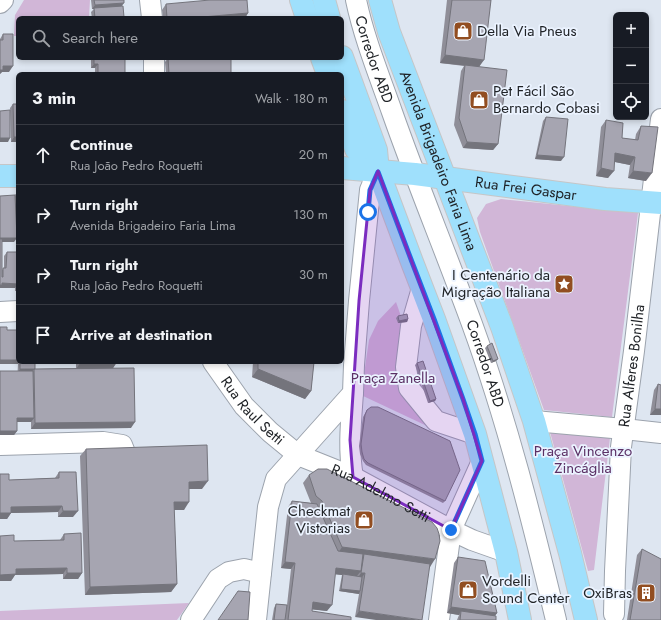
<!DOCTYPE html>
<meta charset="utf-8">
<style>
body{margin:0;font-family:Jost,sans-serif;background:#242831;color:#f1f3f6}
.controls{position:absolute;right:12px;top:12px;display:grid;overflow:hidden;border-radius:6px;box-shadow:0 2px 6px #0003}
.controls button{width:36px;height:36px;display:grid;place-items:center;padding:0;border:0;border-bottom:1px solid #363941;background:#171b24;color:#f1f3f6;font:20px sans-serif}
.stop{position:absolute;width:12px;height:12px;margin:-9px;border:3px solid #1a73e8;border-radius:50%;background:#fff}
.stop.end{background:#1a73e8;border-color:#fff;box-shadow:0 1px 4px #0008}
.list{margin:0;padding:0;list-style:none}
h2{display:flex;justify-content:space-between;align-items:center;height:52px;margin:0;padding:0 16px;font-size:17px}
h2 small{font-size:13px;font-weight:400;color:#9ea1a6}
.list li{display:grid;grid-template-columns:26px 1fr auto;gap:12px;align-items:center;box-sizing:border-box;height:60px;padding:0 16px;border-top:1px solid #363941}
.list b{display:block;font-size:15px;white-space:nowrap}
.list p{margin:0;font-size:13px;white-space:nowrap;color:#9ea1a6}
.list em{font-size:13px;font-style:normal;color:#9ea1a6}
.icon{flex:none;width:22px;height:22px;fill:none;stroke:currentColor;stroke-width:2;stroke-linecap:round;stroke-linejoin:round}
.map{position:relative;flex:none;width:661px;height:620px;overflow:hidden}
.search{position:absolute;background:#171b24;box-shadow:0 2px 6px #0003;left:16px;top:16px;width:328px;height:44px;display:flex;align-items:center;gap:10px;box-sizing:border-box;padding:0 14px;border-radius:6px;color:#9ea1a6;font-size:15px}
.panel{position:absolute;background:#171b24;box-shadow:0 2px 6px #0003;left:16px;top:72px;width:328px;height:292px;border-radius:6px}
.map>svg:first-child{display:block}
.green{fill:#d1b6d7}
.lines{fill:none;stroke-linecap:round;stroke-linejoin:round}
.minor-casing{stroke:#9ca3ad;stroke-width:22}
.major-casing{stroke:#c5c6c7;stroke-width:24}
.minor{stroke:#fff;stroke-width:20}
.major{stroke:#9fe0fc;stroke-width:22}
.wall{fill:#8f8e98}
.shaded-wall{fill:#74747c}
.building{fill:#a6a5b1;stroke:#74747c}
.route{stroke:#1a73e8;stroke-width:5}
.marked{fill:#7b2cbf;fill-opacity:0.2;stroke:#7b2cbf;stroke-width:3;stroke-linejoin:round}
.labels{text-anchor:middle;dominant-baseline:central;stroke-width:3.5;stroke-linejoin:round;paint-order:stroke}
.poi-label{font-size:15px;fill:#1f2226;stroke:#ebf3ff;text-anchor:start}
.street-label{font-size:15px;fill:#1f2226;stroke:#ebf3ff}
.park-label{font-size:15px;fill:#5b3065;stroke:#ebf3ff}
</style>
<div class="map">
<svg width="661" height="620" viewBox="0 0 661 620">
<rect width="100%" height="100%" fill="#dee6f1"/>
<path class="green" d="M24,0H90L89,18H18V36H14L15,15Z
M501,199L638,213L612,417L544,410L480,232L477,218L486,204Z
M396,302L442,433L361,395L369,340L378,321Z
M550,432L610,438L594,570L588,571Z
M189,603L177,620H0V611Z"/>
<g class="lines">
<defs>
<g id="minor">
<path d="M150,0L152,18"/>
<path id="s1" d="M356,0C364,38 379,75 392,112C417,183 446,253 472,324C507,420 532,520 556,620"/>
<path d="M0,3L3,0"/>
<path d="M154,58V74"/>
<path d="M422,288L411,326L406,367L409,388L436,421L475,434"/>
<path d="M0,312L18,311"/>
<path id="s2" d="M213,362L244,406L270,432L298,455L353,477L451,530L472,540L506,552"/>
<path d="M353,393C351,421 348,450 353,477"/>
<path d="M534,421L624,429L661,433"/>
<path d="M0,445L103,442L122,445L126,455"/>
<path id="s3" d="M614,614L615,571L621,447L634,351L661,119"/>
<path d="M191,620L218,579L229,572L244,569L261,573"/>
<path d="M256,620L261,573L268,507L276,479L353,393L354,365L359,301L370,190L378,171"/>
<path d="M439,620L451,530L482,461"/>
</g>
<g id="major">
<path d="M301,0L307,18"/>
<path d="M324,0L329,18"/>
<path id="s4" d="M380,0L389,32L502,327L534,421L570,553L586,620"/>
<path d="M342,57L376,150L378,171L412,262L434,319L475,434L506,552L520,620"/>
<path d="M322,58L328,74"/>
<path d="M342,111L356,149L378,171"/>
<path id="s5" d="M342,168L415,174L605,199L661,203"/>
<path d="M0,176H18"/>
</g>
</defs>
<use href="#minor" class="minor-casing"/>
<use href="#major" class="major-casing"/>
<use href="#minor" class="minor"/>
<use href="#major" class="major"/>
</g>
<path class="wall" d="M91,0H124L121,6L123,18H92L91,12L94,9H92Z
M447,0H491L479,67L498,144L493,150L463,148L454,125L461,71L464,66L440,63Z
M166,4L248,13L245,18H163L162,10Z
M3,34L9,72H2L0,74V39Z
M92,58H125V74H95V68H91V59Z
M168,58L231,73L230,74H166L165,62Z
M13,104L18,142H11L10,108Z
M546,117L561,161L535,159L543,121Z
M606,120L622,138L635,140L636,134L641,126L646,181L628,178L630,165L615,162L608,178L596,176L601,127Z
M16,194L18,228L16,229L14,242H2V270L4,268V256L7,252H16V249L18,246V291H15V288H0V196H15Z
M398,316L408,319L407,322L398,323L396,318Z
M18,326V362H35V369L76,368V362H117L113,368L131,428L31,429V422H17V431L14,435L18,364H0V327L7,330H17V327Z
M487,346L496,361L491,363L485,348Z
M253,362H314L311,391L305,399L252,377Z
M417,363L436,399L435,401L428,403L415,365Z
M658,384L661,415H650L654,390Z
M367,410L445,501L443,503L366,465L363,461L360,454L359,446L363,417Z
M86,449L202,489H189L184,510H174L177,584L171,592L85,595L80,456Z
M59,472L73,517H58V512L11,513L7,519L9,480L55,478Z
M309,475L432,522L355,617L359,594L339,591L342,575L335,574L327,611L312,609V611L351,620H272L274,608L276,604L287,605L291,569L281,568L288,507L292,501L311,503L303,483Z
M64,534L82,573L78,579H63V574L15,575L11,581L14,541L60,540Z
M642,549L661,620H627L637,555Z
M458,557L497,613L495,616L496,620H457L459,615L447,613L454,563Z"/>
<path class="shaded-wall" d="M124,3L121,7L92,9L95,5Z
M248,13L245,18H191Z
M124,17L123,18H101Z
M445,55L484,60L479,67L440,63Z
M94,64H98L95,68H91Z
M3,66H13L9,72H2L0,74V70Z
M231,73L230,74H190Z
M14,137H18V142H11Z
M0,138H10L8,142H0Z
M467,142L498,144L493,150L463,148Z
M615,153L635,157L630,165L610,161Z
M537,155L564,157L561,161L535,159Z
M601,168L614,171L608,178L596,176Z
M633,171L652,173L646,181L628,178Z
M0,238H17L14,242H0Z
M2,283L18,284L15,288H0V285Z
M408,319L407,322L398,323L399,321Z
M498,359L496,361L491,363L493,361Z
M0,360H18V362H19L18,364H0Z
M43,362H75L74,364H41Z
M81,362H117L113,368L76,369Z
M20,369H34L31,373H17Z
M258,369L311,391L305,399L252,377Z
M436,399L435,401L428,403L430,401Z
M655,409H661V415H650Z
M17,418H34L31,422H14Z
M135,422L131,428L31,429L35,423Z
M0,431H17L14,435H0Z
M208,481L202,489H183L189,482Z
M174,502H189L184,510H169Z
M62,506L58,512L11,513L7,519H0V513L11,507Z
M63,511H78L73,517H58Z
M342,547L435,559L430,567L364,554L362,558L337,555Z
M285,562L295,563L291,569L281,568Z
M67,568L63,574L15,575L11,581H0V575L16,569Z
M336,568L361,571L356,577L343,574L342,575L332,574Z
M67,573H82L78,579H63Z
M361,573H365L361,579H357Z
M177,584L171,592L85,595L90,587Z
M341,589L360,591L359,594L339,591Z
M313,602L332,605L327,611L308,609Z
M451,607L497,613L492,619L461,611L459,615L447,613Z
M359,611L421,620H376L355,617Z"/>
<path class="building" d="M94,0H124V3L95,5Z
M210,0H247L248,13L191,18H167L166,4Z
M452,0H491L484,60L445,55Z
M123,6L124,17L95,18L94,8Z
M3,34H13V66H3V70H0V40H3Z
M94,58H125V74H98V64H94Z
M168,58H231V73L169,74Z
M465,65L507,70L498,144L467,142L459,118Z
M13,104H18V137H14Z
M10,110V138H0V111Z
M546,117L568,119L564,157L537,155Z
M606,120L623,123L622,138L638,140L641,126L658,127L652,173L633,171L635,157L615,153L614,171L601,168Z
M16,194H18V224Z
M15,195L17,238H0V196Z
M0,239H2V277H3V268H6L7,252H18V284L2,283V285H0Z
M407,314L408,319L399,321L398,316Z
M0,327H7V330H18V360H0Z
M492,343L498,359L493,361L487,346Z
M423,361L436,399L430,401L417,363Z
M20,362H35V369H20Z
M258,362H314L311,391L258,369Z
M134,368L135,422L35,423L34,369Z
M0,371H33L34,418H17V431H0Z
M658,384L661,385V409H655Z
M371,407H378L450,441L460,470L445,501L368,463L364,459L362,452L361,444L365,415L367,410Z
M207,445L208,481L189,482V502H174L177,584L90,587L86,449Z
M318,469H327L432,522L437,528L439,534L440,541L435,559L342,547L322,501L316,496L309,475Z
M59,472H76L78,511H63L62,506L11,507V513H0V474H9V480L59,478Z
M292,501L317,504L338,551L363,554L361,571L336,568L332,605L313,602L312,611L351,617V620H288L295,563L285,562Z
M81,533L82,573H67V568L16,569V574L0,575V536L14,535V541L64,540V534Z
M642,549L661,559V620H630Z
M364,554L430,564L422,620L359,611L365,573H361Z
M458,557L485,561L497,613L451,607Z
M343,574L362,577L360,591L341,589Z
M238,591L250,592L248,620H218Z
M276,604L287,605L285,620H274Z
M461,611L496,616V620H460Z"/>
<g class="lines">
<path class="route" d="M368,212L370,190L378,172L412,262L434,319L463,399L475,434L482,461L451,530"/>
</g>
<path class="marked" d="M378,171L463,399L482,461L451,530L353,477L350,440L359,301L370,190Z"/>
<defs>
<symbol id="shop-square" viewBox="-11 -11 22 22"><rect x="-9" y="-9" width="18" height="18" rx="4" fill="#924e21" stroke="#ebf3ff"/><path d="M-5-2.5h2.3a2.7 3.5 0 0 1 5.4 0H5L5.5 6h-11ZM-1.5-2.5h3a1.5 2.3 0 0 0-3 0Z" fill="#fff"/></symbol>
<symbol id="sight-square" viewBox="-11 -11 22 22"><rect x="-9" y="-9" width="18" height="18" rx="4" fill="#924e21" stroke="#ebf3ff"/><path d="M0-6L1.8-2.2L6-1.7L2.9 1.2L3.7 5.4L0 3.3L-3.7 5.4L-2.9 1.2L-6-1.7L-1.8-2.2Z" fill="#fff"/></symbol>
<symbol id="building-square" viewBox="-11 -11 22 22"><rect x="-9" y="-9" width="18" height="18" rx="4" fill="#924e21" stroke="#ebf3ff"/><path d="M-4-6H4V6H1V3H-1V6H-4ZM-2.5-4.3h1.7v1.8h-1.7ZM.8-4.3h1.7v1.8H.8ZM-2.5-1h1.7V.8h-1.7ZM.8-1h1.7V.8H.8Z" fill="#fff"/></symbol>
</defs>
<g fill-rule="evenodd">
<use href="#shop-square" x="452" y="20" width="22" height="22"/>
<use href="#shop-square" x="468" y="89" width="22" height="22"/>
<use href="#sight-square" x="553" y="273" width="22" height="22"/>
<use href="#shop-square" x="353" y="509" width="22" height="22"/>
<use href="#shop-square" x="457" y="579" width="22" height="22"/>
<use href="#building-square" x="635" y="582" width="22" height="22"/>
</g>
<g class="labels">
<g class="poi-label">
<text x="477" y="31">Della Via Pneus</text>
<text x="493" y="91">Pet Fácil São<tspan x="493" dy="17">Bernardo Cobasi</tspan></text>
<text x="550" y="275" text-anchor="end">I Centenário da<tspan x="550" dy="17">Migração Italiana</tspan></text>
<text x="350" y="511" text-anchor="end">Checkmat<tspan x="350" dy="17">Vistorias</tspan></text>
<text x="482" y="581">Vordelli<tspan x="482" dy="17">Sound Center</tspan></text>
<text x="632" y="593" text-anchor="end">OxiBras</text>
</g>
<g class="street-label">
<text stroke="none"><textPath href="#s1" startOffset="62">Corredor ABD</textPath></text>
<text stroke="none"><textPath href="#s4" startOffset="171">Avenida Brigadeiro Faria Lima</textPath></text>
<text stroke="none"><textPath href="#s5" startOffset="185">Rua Frei Gaspar</textPath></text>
<text stroke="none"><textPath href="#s1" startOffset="386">Corredor ABD</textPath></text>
<text stroke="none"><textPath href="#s3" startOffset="249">Rua Alferes Bonilha</textPath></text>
<text stroke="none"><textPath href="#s2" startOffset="63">Rua Raul Setti</textPath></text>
<text stroke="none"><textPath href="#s2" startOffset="218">Rua Adelmo Setti</textPath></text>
</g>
<g class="park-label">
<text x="393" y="378">Praça Zanella</text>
<text x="583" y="451">Praça Vincenzo<tspan x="583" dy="17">Zincáglia</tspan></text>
</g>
</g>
</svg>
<div class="controls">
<button>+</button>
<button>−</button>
<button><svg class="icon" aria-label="locate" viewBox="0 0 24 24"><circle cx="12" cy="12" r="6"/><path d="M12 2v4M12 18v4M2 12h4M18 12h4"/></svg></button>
</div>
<div class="stop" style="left:368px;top:212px"></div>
<div class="stop end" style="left:451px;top:530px"></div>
<div class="search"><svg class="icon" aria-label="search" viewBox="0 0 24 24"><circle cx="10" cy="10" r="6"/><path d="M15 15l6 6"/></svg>Search here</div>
<section class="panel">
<h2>3 min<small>Walk · 180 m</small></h2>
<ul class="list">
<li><svg class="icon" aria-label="ahead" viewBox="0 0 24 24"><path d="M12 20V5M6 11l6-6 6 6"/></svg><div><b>Continue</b><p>Rua João Pedro Roquetti</p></div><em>20 m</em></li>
<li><svg class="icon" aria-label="right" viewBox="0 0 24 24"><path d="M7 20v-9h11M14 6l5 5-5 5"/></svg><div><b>Turn right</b><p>Avenida Brigadeiro Faria Lima</p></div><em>130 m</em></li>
<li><svg class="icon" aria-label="right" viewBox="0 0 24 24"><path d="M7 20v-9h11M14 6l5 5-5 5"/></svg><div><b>Turn right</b><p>Rua João Pedro Roquetti</p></div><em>30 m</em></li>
<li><svg class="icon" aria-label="arrive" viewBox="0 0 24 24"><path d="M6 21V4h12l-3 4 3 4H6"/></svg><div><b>Arrive at destination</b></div></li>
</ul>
</section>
</div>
